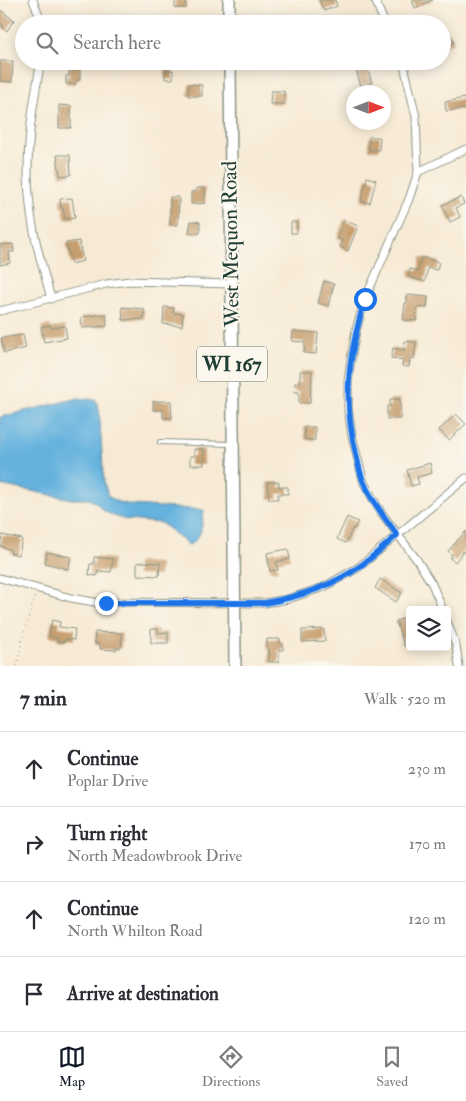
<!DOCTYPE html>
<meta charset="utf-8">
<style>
body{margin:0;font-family:"IM FELL Double Pica",serif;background:#f7f7f7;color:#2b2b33}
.controls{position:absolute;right:15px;bottom:15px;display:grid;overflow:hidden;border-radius:5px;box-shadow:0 2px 12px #0003}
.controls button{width:45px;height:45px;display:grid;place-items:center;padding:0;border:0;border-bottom:1px solid #e1e1e2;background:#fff;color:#2b2b33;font:25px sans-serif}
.compass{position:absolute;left:346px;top:85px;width:45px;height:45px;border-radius:50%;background:#fff;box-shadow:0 2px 12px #0003;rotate:90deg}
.stop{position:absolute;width:15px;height:15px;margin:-11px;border:4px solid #1a73e8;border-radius:50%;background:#fff}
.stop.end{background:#1a73e8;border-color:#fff;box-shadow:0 1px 5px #0008}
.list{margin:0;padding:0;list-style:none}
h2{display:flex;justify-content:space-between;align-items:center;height:65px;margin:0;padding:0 20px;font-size:21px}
h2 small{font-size:16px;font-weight:400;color:#7c7c81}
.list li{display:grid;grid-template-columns:32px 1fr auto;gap:15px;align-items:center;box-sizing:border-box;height:75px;padding:0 20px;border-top:1px solid #e1e1e2}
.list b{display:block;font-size:19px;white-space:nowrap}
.list p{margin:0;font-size:16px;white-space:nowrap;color:#7c7c81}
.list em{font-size:16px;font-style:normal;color:#7c7c81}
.icon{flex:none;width:28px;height:28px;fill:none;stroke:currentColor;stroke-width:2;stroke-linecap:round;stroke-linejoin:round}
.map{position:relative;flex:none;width:466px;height:666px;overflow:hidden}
.search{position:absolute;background:#fff;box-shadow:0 2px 12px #0003;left:15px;right:15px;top:15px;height:55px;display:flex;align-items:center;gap:12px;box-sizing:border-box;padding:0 18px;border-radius:28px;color:#7c7c81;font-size:19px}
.sheet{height:365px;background:#fff}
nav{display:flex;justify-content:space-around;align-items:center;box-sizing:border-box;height:70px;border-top:1px solid #e1e1e2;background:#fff;font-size:14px;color:#7c7c81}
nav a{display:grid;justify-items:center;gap:2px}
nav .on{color:#111827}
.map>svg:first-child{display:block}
.water{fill:#65b2de;stroke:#427889}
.building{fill:#c69f70}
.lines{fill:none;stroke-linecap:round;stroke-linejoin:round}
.lane-casing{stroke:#8b9484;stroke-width:6}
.street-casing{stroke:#8b9484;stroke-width:9}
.primary-casing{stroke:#8b9484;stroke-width:14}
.path{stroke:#8b9484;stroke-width:1;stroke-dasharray:1 4;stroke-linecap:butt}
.lane{stroke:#fff;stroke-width:4}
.street{stroke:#fff;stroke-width:7}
.primary{stroke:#fff;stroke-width:11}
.route{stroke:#1a73e8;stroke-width:6}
.labels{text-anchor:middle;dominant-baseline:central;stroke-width:4.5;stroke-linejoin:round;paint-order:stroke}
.shield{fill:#fbf7ec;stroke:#61756b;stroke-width:1}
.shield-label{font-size:20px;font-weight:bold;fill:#1f3d34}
.street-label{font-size:21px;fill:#1f3d34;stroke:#fbf7ec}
</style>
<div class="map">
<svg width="466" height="666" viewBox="0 0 466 666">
<rect width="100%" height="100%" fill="#fbf7ec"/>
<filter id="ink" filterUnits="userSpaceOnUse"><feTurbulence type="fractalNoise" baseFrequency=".02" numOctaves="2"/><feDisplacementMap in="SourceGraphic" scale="10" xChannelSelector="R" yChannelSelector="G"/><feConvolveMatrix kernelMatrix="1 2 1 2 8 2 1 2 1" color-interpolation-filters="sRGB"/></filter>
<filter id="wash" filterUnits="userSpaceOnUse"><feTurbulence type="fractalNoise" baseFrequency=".0096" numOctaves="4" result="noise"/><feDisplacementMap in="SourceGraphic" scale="20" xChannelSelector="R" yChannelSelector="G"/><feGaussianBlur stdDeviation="1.12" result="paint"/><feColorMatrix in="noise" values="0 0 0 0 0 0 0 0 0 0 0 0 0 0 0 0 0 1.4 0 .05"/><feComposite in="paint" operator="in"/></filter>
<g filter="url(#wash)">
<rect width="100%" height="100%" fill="#f7ead5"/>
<path class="water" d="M79,398L96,400L99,408L104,482L108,496L118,502L132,505L204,510C202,523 203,538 189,545L161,523L127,520L116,517L104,511L95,502L89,499H72L0,485V417Z"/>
<g id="blocks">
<path class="building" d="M175,0H186V8H175Z
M319,0H335L337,6L324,11Z
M412,0H433L415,8Z
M0,10L14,20L7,31L2,27L3,25L0,23Z
M450,33L454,43L442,48V37Z
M0,61H13L12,82L0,81Z
M70,63H80V80H76V84H66V76H69Z
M367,67L372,83L361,86L356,70Z
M165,70H173V79H165Z
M189,84L202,85V96H188Z
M271,91H284V104H270Z
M465,98L466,109L446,111L445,102Z
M59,105L71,106V128H59Z
M369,137H380L379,150H369Z
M57,155H70L71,175L60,176Z
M367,177L376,180L370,203L361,201Z
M196,188H205V203L191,204V192L197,191Z
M170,197H179L178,225H170Z
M461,197L464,204L456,208L460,217L450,222L442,205Z
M72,198L75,218L65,219L63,208H61L60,199Z
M344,220L358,226L348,251L340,247L342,240L337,238Z
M191,221L200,222V233H189Z
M291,222H297V233H291Z
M79,241L83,261L71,264L66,243Z
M13,244L14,252H9L10,263L0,265V245Z
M421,257L439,262L437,270L428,268L425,282L409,277L410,269L418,271Z
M324,281L334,284L328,306L318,303Z
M407,295L428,297L427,308L417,307L416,321L403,320L405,303H407Z
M122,307L144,309V319L123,320Z
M164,307L174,308L173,313L183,314L182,326L163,324Z
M106,314L107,326L82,328L81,317Z
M50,325L51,328L65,326L67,338L44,342L41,327Z
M293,331L318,333L316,354L304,353L305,342L292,341Z
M23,335L26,348L4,353L1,338Z
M405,341L416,342L414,359L410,358L409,367L402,366L403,360L391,358L393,348L404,350Z
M300,371H312L310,403H299V392H294L295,383H300Z
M390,399H400L401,419H387V406H390Z
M153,401H171L172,418H163V410H153Z
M456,414L466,424L449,440L439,430Z
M304,427H315V440H305Z
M194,449H204V465H190V456H194Z
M430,463L432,473L417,477L419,484L411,486L407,470Z
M267,482H279V487H288V494H278V499H269Z
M347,517L358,522L354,529L353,528L346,543L337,539Z
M466,531V548L455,562L450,558L452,555L448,551Z
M2,535L22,539L19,555L10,553L11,550L0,546Z
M288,549L290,559L276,562L278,570L270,571L267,553Z
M47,552L71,557L68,569L45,563Z
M94,557L113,559L111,572L98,571L97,576L89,575L90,564H94Z
M141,562L160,563L159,576L137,575V563Z
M380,579L402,593L396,602L375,588Z
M407,617L410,627V645L404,646L396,621Z
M52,620L60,622L59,627L75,629L74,640L65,639V642L57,641L58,638L49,636Z
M151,629H158V633L168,632V643H151Z
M324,629L325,641L302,642V630Z
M95,632L122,633L121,648H116V650L100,649V644H95Z
M267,639H280V643H283V650H279V662H269V649H267Z"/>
</g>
</g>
<g filter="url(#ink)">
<use href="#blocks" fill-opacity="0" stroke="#8b9484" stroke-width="1"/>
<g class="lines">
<defs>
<path id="lane" d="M160,442L231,444"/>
<path id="street" d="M33,0L39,16L40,24
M375,0L385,24
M41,61C32,109 24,157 30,205C33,237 43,268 51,299
M403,61L416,117L418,172L409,199L365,299L356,330L351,359L348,382V409L352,436L364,483L380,511L417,560L432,584L443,610
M418,172L466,149
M0,311L106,284L130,281L231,284
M0,578L71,598L94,602L265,603L288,599L324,587L359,567L466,478
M447,621L456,646L459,666"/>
<path id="primary" d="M229,0V24
M230,61L235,666"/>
</defs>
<use href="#lane" class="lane-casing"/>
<use href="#street" class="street-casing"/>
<use href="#primary" class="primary-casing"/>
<path class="path" d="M17,666L21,643L35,596"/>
<use href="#lane" class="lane"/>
<use href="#street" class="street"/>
<use href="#primary" class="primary"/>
</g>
</g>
<g class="lines" filter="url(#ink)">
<path class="route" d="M106,603H265C298,597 331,587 359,567C372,558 385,546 397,535C386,519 372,502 364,483C360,474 358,463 356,454C342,397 349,354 365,299"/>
</g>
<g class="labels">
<rect class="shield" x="197" y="346.5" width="70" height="35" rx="4"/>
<g class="shield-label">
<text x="232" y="364">WI 167</text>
</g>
<g class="street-label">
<text transform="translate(231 244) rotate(-91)">West Mequon Road</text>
</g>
</g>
</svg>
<div class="controls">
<button><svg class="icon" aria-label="layers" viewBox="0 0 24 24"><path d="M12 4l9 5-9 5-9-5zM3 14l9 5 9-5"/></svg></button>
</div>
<svg class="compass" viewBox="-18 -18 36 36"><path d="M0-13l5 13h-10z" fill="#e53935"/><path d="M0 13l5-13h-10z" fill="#7c7c81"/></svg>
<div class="stop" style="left:365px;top:299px"></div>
<div class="stop end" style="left:106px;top:603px"></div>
<div class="search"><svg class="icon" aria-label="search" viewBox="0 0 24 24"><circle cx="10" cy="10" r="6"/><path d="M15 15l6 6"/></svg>Search here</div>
</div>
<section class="sheet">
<h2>7 min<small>Walk · 520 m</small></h2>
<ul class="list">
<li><svg class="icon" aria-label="ahead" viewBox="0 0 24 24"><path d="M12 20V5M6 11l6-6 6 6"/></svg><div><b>Continue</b><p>Poplar Drive</p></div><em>230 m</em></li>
<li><svg class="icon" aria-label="right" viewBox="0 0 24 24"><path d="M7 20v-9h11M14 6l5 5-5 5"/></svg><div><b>Turn right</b><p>North Meadowbrook Drive</p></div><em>170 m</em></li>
<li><svg class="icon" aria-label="ahead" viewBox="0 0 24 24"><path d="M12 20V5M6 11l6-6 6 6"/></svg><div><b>Continue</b><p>North Whilton Road</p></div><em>120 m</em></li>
<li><svg class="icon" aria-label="arrive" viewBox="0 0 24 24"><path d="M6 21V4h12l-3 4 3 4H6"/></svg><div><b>Arrive at destination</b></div></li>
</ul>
</section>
<nav>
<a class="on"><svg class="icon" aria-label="map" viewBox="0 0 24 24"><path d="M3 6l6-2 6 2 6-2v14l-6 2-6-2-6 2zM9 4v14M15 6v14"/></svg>Map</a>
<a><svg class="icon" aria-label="directions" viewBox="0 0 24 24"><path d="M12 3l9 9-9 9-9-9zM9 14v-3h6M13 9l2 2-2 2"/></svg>Directions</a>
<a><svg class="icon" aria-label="saved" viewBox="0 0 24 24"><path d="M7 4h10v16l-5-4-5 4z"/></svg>Saved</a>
</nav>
